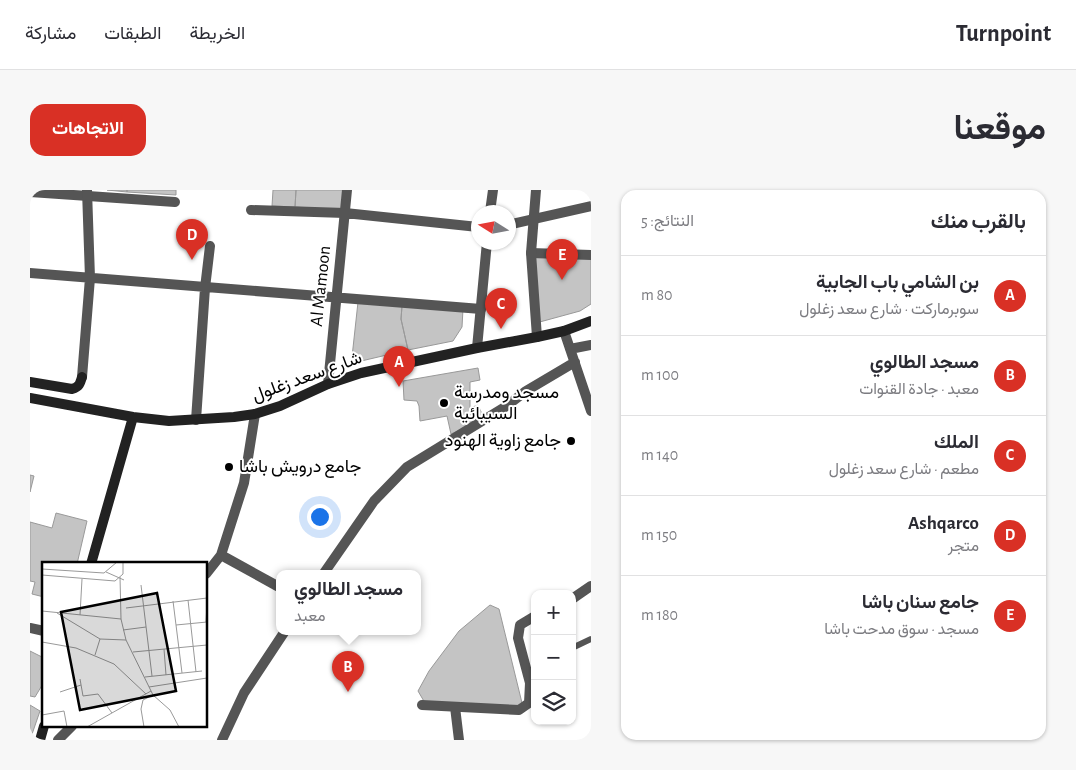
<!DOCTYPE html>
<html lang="ar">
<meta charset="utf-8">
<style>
body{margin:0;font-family:"Alegreya Sans",Vazirmatn,sans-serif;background:#f7f7f7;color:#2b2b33;direction:rtl}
.controls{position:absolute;right:15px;bottom:15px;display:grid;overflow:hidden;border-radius:10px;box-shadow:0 1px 4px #0004}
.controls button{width:45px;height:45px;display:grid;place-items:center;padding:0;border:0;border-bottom:1px solid #e1e1e2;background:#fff;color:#2b2b33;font:25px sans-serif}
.compass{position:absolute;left:441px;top:15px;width:45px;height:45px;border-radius:50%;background:#fff;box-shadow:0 1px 4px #0004;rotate:281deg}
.you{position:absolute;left:289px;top:326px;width:18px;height:18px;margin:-12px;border:4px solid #fff;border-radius:50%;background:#1a73e8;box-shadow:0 0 0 8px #1a73e833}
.badge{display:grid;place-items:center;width:32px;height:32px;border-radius:50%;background:#d93025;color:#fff;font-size:16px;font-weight:700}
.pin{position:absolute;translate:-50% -41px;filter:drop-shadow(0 1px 2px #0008)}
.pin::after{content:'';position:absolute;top:26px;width:18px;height:15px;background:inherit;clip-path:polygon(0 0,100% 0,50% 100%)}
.popup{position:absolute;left:246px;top:380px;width:145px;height:65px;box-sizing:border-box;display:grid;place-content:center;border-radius:10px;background:#fff;filter:drop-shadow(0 1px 4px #0005);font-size:16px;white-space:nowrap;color:#7c7c81}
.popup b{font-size:19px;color:#2b2b33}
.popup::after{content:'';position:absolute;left:50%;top:100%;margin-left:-10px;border:10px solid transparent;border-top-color:#fff}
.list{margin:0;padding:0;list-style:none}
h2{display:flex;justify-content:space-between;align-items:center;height:65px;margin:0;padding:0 20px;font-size:21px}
h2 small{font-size:16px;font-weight:400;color:#7c7c81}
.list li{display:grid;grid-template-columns:32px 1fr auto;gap:15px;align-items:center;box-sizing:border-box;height:80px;padding:0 20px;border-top:1px solid #e1e1e2}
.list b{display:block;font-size:19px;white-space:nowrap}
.list p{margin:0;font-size:16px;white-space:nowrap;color:#7c7c81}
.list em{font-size:16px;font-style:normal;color:#7c7c81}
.icon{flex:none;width:28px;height:28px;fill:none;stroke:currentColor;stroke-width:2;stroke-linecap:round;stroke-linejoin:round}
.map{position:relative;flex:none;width:561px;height:550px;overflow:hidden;direction:ltr;border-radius:15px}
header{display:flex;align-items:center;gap:30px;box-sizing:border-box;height:70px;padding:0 25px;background:#fff;border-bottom:1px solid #e1e1e2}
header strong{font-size:24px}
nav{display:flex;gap:28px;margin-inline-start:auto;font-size:18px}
.intro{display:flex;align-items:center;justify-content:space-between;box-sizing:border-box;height:120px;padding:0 30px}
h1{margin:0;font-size:35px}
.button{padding:12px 22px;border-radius:15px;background:#d93025;color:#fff;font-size:18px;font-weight:700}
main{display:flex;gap:30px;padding:0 30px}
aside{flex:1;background:#fff;border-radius:15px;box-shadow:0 1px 4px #0004}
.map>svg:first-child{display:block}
.building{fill:#c4c4c4;stroke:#999}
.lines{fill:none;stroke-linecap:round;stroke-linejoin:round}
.service{stroke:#555;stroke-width:6}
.pedestrian{stroke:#555;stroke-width:10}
.minor{stroke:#555;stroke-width:10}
.tertiary{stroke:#555;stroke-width:10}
.secondary{stroke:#222;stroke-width:10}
.poi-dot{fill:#000;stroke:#fff;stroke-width:2}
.labels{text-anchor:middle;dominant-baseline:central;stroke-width:4;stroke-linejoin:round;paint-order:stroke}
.street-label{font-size:18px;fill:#000;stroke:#fff}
.poi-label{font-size:18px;fill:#000;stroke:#fff;text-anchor:start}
.inset-road{fill:none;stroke:#999;stroke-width:1}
.view{fill:#000;fill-opacity:0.15;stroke:#000;stroke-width:2.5}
.inset-edge{fill:none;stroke:#000;stroke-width:2.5}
</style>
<header>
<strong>Turnpoint</strong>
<nav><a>الخريطة</a><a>الطبقات</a><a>مشاركة</a></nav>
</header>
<div class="intro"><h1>موقعنا</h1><a class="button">الاتجاهات</a></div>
<main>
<aside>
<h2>بالقرب منك<small>النتائج: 5</small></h2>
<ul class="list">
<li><span class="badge">A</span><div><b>بن الشامي باب الجابية</b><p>سوبرماركت · شارع سعد زغلول</p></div><em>80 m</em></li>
<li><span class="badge">B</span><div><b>مسجد الطالوي</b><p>معبد · جادة القنوات</p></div><em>100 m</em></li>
<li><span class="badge">C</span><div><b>الملك</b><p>مطعم · شارع سعد زغلول</p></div><em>140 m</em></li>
<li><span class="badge">D</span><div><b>Ashqarco</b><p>متجر</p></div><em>150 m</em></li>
<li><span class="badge">E</span><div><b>جامع سنان باشا</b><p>مسجد · سوق مدحت باشا</p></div><em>180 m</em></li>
</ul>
</aside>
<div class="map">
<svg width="561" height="550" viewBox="0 0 561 550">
<rect width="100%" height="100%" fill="#fff"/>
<path class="building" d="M77,0H97V2Z
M97,0H146V5L97,2Z
M243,0H266L265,17L242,16Z
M266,0H315L313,20L265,17Z
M501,63L561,65V114L550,121L506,133Z
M328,112L372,116L371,129L378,160L327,172L322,167Z
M372,116L433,119L432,137L423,151L378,160L371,129Z
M448,178L450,190L440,192V218L448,215L452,224L439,236L421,244L417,226L390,231L389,216L387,211L374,210L373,191Z
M0,285L4,286L0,302Z
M26,323L57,331L47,374H14V407L2,404L5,392L0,391V332L22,338Z
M460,415L469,419L493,517L395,513L388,501L399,481L429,441Z
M0,461L14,468V492L5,507L0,506Z
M0,515L10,521L0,550Z"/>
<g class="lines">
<path class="service" d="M542,458L561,449"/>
<path class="pedestrian" d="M0,2L145,12
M221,20L315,23
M478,35L561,16
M501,63L561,65
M175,98L180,56"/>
<path class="minor" d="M506,0L501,63L507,147
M315,23L448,37
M0,83L451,119
M534,141L561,221
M540,159L561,155
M52,187L60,88L57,0
M298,194L317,0
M166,230L175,98
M191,365L249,397
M294,383L344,311L377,277L475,217L496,201L545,172
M176,384L191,365L214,293L225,224
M542,409L561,396
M0,438L14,441
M392,515L489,520L499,513L500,493L488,448L490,435L505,426
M425,517L429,550
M28,550L42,536
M192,550L214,503L255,441"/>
<path class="tertiary" d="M460,22L463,0
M447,158L457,52"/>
<path class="secondary" d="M0,192L42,199C49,197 50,194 52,187
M0,208L103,227L139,231L204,227L225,224L250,216L298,194L331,183L447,158L507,147L534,141L561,131
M61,374L103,227
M10,550L14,536"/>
</g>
<g class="poi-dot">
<circle cx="414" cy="213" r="5"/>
<circle cx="541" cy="251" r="5"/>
<circle cx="199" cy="277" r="5"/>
</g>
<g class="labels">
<g class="street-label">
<text transform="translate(291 96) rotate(-84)">Al Mamoon</text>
<text transform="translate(277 187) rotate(-20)">شارع سعد زغلول</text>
</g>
<g class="poi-label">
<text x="424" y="203">مسجد ومدرسة<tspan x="424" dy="21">السيبائية</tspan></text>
<text x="531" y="251" text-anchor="end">جامع زاوية الهنود</text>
<text x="209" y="277">جامع درويش باشا</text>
</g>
</g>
<g transform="translate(12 372)">
<rect width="165" height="165" fill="#fff"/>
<path class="inset-road" d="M0,7L62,11L75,0M64,10L82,18M0,13L73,19L81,12V0M78,15L79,57L84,78L111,133L128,148L137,165M99,23L110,114M146,38L154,110M131,39L140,111M84,46L165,36M0,49L79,57M15,51L58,77L84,78M38,53L40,17M164,60L165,42M134,63L165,60M81,68L104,65M0,80L34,86L72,102L104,132M122,87L124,113M91,90L165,83M53,93L58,77M103,115L160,109M38,117L41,134L56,132L70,151M107,125L165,116M18,130L39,123M0,153L22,149L25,165M45,165L109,129M102,165L99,147L101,138L111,133"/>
<path class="view" d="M115,31L134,129L38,148L19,50Z"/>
<rect width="165" height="165" class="inset-edge"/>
</g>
</svg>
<div class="controls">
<button>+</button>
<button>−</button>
<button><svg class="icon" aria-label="layers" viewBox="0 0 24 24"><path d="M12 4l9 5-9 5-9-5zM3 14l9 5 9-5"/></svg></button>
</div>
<svg class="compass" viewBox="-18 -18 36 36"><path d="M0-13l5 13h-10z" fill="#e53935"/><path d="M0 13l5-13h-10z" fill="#7c7c81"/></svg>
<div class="you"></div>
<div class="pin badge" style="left:369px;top:197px">A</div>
<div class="pin badge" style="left:318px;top:502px">B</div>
<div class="popup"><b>مسجد الطالوي</b>معبد</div>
<div class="pin badge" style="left:471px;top:139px">C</div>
<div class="pin badge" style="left:162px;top:70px">D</div>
<div class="pin badge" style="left:532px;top:90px">E</div>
</div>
</main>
